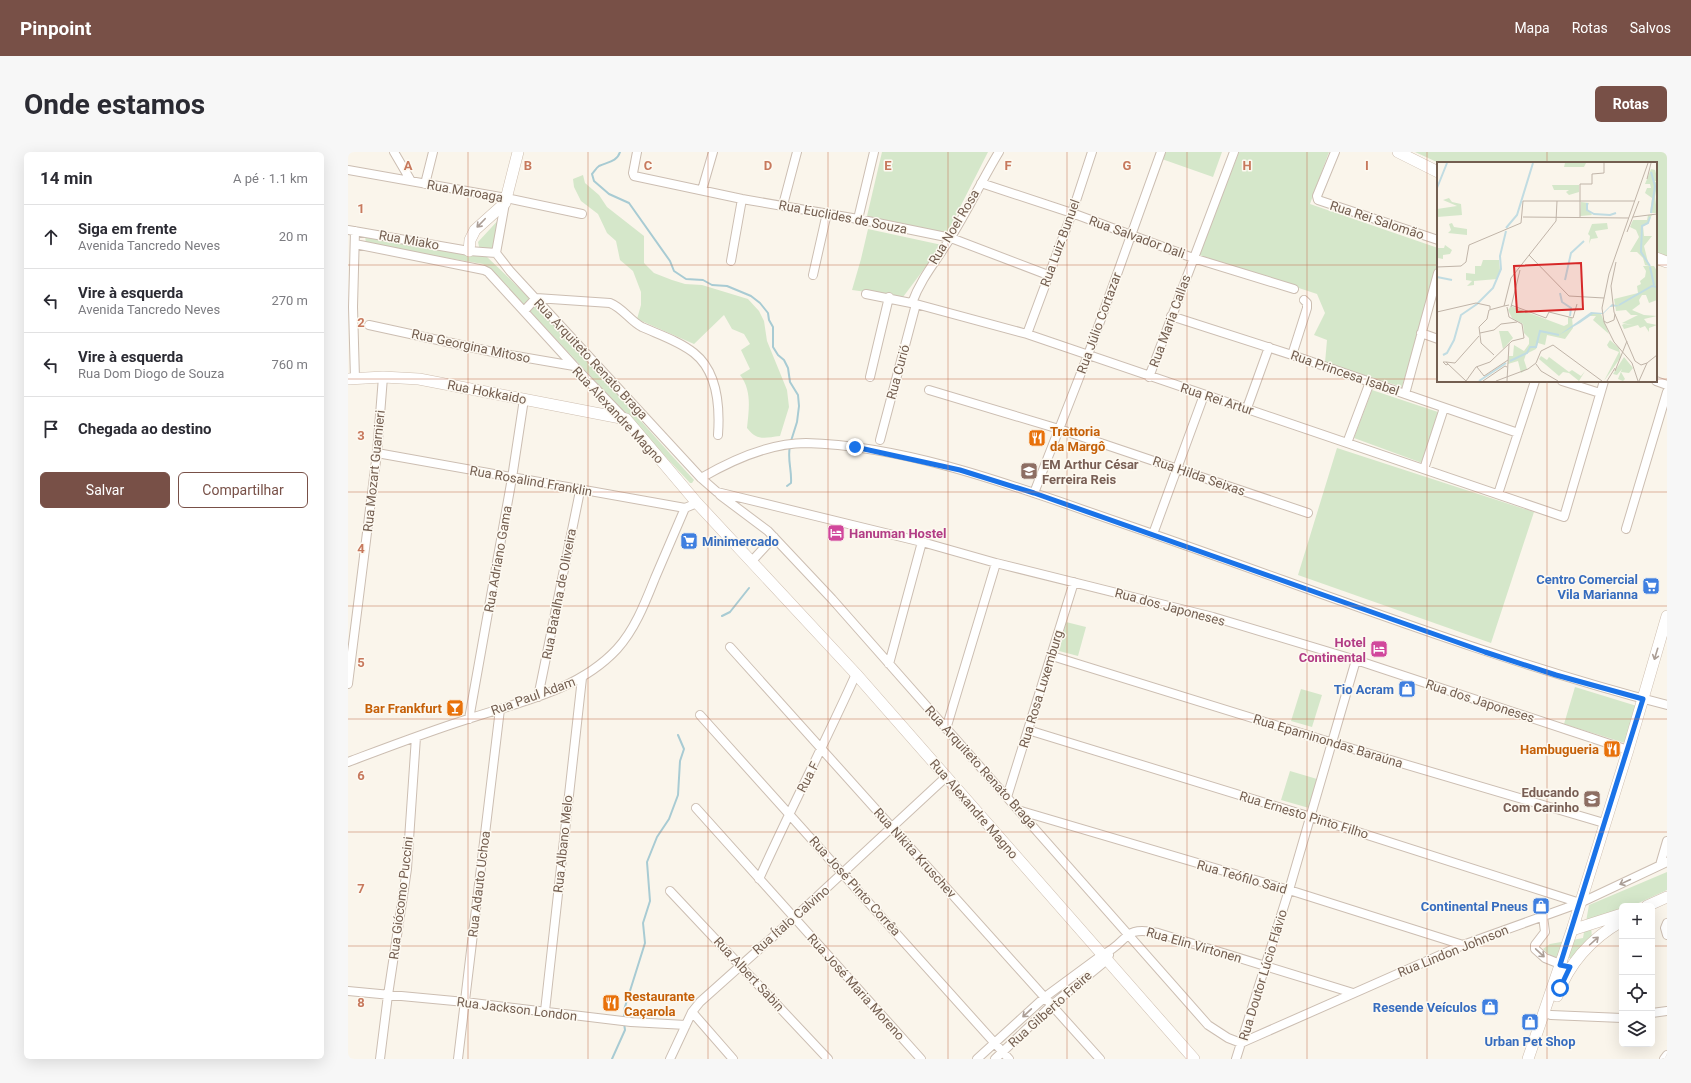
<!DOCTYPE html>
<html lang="pt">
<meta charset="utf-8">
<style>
body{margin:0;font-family:Roboto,sans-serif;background:#f7f7f7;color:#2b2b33}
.controls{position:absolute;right:12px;bottom:12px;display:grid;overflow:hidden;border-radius:6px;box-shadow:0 4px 16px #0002}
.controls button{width:36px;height:36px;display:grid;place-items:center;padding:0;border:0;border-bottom:1px solid #e1e1e2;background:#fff;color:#2b2b33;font:20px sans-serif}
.stop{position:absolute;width:12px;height:12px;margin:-9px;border:3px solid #1a73e8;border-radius:50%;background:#fff}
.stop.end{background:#1a73e8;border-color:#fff;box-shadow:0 1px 4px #0008}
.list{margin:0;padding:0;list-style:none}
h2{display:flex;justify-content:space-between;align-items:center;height:52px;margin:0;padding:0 16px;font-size:17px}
h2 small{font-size:13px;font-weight:400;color:#7c7c81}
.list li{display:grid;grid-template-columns:26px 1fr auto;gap:12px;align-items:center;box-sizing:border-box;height:64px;padding:0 16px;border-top:1px solid #e1e1e2}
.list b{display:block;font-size:15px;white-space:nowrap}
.list p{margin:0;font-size:13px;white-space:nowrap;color:#7c7c81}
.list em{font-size:13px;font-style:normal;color:#7c7c81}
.actions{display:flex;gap:8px;padding:12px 16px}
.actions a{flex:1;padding:9px 0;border:1px solid #785047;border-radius:6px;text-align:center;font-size:14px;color:#785047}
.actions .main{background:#785047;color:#fff}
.icon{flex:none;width:22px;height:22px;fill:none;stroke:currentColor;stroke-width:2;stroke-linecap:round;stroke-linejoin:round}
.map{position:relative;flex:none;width:1319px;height:907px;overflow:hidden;border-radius:6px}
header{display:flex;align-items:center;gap:24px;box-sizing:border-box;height:56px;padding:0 20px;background:#785047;color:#fff}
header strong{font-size:19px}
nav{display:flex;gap:22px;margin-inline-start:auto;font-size:14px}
.intro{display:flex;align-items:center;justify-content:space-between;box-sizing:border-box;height:96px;padding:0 24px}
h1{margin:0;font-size:28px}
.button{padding:10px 18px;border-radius:6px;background:#785047;color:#fff;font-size:14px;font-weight:700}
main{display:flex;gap:24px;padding:0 24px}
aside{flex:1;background:#fff;border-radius:6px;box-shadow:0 4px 16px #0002}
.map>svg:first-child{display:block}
.green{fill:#d5e7ca}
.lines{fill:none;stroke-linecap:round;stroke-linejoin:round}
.stream{stroke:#a8cbd3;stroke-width:2}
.street-casing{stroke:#ccbeb2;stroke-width:10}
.secondary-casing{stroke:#cebeaf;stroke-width:12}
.street{stroke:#fff;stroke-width:8}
.secondary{stroke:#fff;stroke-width:11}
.oneway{stroke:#ab9e96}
.route{stroke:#1a73e8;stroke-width:5}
.grid{fill:none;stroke:#c7795d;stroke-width:1;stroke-opacity:0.55}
.labels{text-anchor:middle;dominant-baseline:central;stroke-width:3;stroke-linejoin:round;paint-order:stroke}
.street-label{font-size:13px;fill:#735e50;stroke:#fdf9f1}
.food-label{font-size:13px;font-weight:bold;fill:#c56008;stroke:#fdf9f1;text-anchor:start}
.education-label{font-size:13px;font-weight:bold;fill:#785e54;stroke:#fdf9f1;text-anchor:start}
.hotel-label{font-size:13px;font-weight:bold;fill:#b23c85;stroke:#fdf9f1;text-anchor:start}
.shop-label{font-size:13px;font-weight:bold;fill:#366cbe;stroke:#fdf9f1;text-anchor:end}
.inset-river{fill:none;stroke:#c1dce2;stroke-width:2}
.inset-road{fill:none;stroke:#c0b4a8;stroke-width:1}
.view{fill:#d62828;fill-opacity:0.15;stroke:#d62828;stroke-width:2}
.inset-edge{fill:none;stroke:#735e50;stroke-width:2}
.grid-label{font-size:13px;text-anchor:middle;font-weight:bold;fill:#c7795d;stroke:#fdf9f1;stroke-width:3;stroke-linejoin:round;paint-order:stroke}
</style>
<header>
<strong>Pinpoint</strong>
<nav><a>Mapa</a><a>Rotas</a><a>Salvos</a></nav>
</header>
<div class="intro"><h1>Onde estamos</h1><a class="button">Rotas</a></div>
<main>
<aside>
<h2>14 min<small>A pé · 1.1 km</small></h2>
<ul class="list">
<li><svg class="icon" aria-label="ahead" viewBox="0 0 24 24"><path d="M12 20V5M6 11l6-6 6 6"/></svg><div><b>Siga em frente</b><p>Avenida Tancredo Neves</p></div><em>20 m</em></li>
<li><svg class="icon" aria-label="left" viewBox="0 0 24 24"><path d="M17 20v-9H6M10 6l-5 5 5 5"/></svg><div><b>Vire à esquerda</b><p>Avenida Tancredo Neves</p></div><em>270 m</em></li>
<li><svg class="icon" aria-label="left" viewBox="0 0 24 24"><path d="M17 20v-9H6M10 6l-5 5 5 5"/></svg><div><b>Vire à esquerda</b><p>Rua Dom Diogo de Souza</p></div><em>760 m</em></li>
<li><svg class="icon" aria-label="arrive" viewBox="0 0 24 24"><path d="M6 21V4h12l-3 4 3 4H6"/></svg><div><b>Chegada ao destino</b></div></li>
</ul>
<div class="actions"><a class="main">Salvar</a><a>Compartilhar</a></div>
</aside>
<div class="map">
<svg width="1319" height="907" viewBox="0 0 1319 907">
<rect width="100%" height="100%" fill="#faf5eb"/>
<path class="green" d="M534,0H640L599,81L519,64Z
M813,0H874L865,25L811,6Z
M891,0H981L962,52L1090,96V113L1054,235L977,211L979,188L966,183L977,161L969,142L851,103Z
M1067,0H1319V105L1308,102V11H1091Z
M235,23L237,31L251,43L259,55L296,84V111L306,121L324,128L337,132L354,133L400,147L411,159L416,169L419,189L439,238L441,255L432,284C416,286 409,289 399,276C401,257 404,238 392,223L402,217L393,198L402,192L396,182L384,177L376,163L346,192L289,167L293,153V140L285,119L272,108L268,89L259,81L250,62L233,49L226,35L225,27Z
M154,64L145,95L135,101L138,104C212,173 277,253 346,328L344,331H342L154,129L135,112L18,92L17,84L132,99L130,90Z
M520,77L594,93L555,145L504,138L513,107Z
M1024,238L1090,260L1074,311L1006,286Z
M989,296L1186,360L1143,491L950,423Z
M718,470L738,475L730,504L711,499Z
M1227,535L1292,555L1280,592L1216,572Z
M953,537L974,543L964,575L943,569Z
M942,619L969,627L961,656L933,648Z
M1319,720V738L1284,754H1274V758L1243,772L1244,788L1225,806H1205L1195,797L1202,792L1235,786L1241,753Z"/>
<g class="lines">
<path class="stream" d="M272,0C269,10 259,10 251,14C248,16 246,20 244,22L246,29L261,42L281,51L322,109L326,119L338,127L355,128L364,133L379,134L403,144L412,151L420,161L421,168L425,175V195L430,203L436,208L440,216L442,230L450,243L451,254L449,270L443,289
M439,334L443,331C444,318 439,307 442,294
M374,464L382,460L401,436
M276,867V858L297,791L295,771L302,749L299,710L309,685L321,667L330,643L332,609L336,597L330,583
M264,907L277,878L276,871"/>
<defs>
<path id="street" d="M46,0L63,29
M289,0L285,21L286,24L394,47L510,67L603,86L700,123
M987,0L969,44L970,48L1090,88
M0,18L158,46L234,62
M633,31L724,61L845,106L946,137
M77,32L85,0
M354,38L365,0
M435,53L449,0
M510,67L526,0
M0,78L121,99L148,101L162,119L353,326L369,340L574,390L648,411L865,465L1008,508L1280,598
M7,92L136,118L140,120L226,214L277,267
M148,101L157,51
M383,109L394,47
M465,123L479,61
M518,142L568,152L679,182L1216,365L1256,229
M564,151C573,126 589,108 603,85C620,58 634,28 651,0
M176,159L188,146L262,151C275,156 282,169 294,175C312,183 331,189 346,201C370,220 372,255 370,283
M823,164L944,203L1170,281
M21,173L145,200L226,214
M1073,181L1090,187
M679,182L724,61L744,0
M944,203L959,156V151L956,148
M522,225L541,145
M801,225L886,0
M7,227L5,155L7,79
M1214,229L1252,241
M1308,229L1319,233
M581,238L711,277L960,361
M1057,242L1090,121
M899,256L921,195
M532,288L568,152
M999,291L1022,230
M29,301L337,356
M1076,317L1096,256
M353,326C384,308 421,291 458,291C564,294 674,337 773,371C955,433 1133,505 1319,553
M686,341L740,203L813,0
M1150,342L1187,229
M372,343L420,379L484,447L860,873L880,886L893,891
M1278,377L1319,240
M805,382L856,243
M403,410L426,385
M382,495L752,907
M704,504L985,591L1256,671
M541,512L574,390
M0,532L29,301L35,225
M190,545L232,339
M352,563L661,907
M121,567L164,326L176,247
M598,577L648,411
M680,578L963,665L1232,751
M0,610C40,595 79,580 120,567C171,550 230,539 269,497C287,477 297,451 307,426C317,403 327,379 337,356L349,351
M659,645L726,430
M348,656L573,907
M673,659L941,738L1115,793
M1312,713L1319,689
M411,727C442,658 477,591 508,522
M322,739L480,907
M1195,764L1197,780L1187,793V797L1197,806L1217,814
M1319,771L1317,776L1319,783
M0,839L117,850L283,870L338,873
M197,859L234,526
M344,860L385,907
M1304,861L1319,859
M1203,863L1274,866
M893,891L1115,793L1232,751L1319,710
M32,907L40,843L59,717L68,585
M110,907L152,557
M322,907L344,860L352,850L446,766L598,625
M629,907L697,845L754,803C782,790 773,773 810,781L1005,841
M647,907L704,853L759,808L761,803
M888,907L941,738L1008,508
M1316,907L1319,903"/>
<path id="secondary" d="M1050,0L1090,20
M121,99L122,88L127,78L157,51L170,0
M1308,106L1319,110
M0,227L35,225L71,227L278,267L349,351L508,522L846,907
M1299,754L1319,745
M1224,778L1274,762
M1209,844C1221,811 1244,786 1274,769
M1180,907L1224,778L1280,598L1319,464"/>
</defs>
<use href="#street" class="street-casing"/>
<use href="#secondary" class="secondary-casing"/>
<use href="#street" class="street"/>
<use href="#secondary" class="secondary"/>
</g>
<defs><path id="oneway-shaft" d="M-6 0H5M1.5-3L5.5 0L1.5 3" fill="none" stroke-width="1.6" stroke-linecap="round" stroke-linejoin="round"/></defs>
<g class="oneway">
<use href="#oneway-shaft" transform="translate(133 71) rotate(134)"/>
<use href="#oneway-shaft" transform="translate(1308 502) rotate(107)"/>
<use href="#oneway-shaft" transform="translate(1277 730) rotate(155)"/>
<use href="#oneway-shaft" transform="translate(1246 789) rotate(-42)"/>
<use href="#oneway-shaft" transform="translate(1192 801) rotate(43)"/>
<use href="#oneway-shaft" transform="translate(679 861) rotate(137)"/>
</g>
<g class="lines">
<path class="route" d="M507,295L612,318L686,341L1137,500L1208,523L1295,547L1212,813L1222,815L1212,836"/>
</g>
<path class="grid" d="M120,0V907M240,0V907M360,0V907M480,0V907M600,0V907M719,0V907M839,0V907M959,0V907M1079,0V907M1199,0V11M0,113H1090M1308,113H1319M0,227H1090M1308,227H1319M1199,229V907M0,340H1319M0,454H1319M0,567H1319M0,680H1319M0,794H1274M1304,794H1319"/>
<defs>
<symbol id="restaurant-square" viewBox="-11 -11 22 22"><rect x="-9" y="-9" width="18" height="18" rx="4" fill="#e8710a" stroke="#fdf9f1"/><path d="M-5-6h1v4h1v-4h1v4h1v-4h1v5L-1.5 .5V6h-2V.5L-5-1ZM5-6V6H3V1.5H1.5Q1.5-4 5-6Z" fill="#fff"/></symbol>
<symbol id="school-square" viewBox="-11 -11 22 22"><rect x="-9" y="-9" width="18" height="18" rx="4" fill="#8d6e63" stroke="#fdf9f1"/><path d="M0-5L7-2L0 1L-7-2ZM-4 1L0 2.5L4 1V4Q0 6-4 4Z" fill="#fff"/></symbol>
<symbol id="hotel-square" viewBox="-11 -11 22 22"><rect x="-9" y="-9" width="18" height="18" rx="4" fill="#d1479c" stroke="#fdf9f1"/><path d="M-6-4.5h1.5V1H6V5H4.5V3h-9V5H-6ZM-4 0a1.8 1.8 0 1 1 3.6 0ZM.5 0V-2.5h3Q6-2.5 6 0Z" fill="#fff"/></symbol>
<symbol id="supermarket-square" viewBox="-11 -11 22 22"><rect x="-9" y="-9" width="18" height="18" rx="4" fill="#3f7fe0" stroke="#fdf9f1"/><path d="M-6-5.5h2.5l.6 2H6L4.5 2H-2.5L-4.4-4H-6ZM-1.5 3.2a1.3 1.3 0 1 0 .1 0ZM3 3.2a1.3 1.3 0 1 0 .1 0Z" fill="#fff"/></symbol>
<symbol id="shop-square" viewBox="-11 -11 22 22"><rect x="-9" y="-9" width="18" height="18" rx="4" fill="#3f7fe0" stroke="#fdf9f1"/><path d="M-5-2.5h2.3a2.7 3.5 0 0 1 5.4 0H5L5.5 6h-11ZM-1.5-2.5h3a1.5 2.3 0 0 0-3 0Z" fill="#fff"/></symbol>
<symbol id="bar-square" viewBox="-11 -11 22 22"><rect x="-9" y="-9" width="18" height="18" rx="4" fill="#e8710a" stroke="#fdf9f1"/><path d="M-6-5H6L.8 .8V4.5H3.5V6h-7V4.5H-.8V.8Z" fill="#fff"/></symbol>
</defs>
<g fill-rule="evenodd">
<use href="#restaurant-square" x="679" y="276" width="20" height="20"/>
<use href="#school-square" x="671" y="309" width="20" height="20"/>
<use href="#hotel-square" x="478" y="371" width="20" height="20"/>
<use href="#supermarket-square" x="331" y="379" width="20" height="20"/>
<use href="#supermarket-square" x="1293" y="424" width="20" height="20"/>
<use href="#hotel-square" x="1021" y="487" width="20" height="20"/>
<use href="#shop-square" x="1049" y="527" width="20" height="20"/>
<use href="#bar-square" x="97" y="546" width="20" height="20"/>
<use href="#restaurant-square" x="1254" y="587" width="20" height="20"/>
<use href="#school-square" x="1234" y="637" width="20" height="20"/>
<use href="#shop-square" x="1183" y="744" width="20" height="20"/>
<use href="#restaurant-square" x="253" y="841" width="20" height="20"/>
<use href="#shop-square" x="1132" y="845" width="20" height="20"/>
<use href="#shop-square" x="1172" y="860" width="20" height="20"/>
</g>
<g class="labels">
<g class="street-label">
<text transform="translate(117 39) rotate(10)">Rua Maroaga</text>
<text transform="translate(495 65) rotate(11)">Rua Euclides de Souza</text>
<text transform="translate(1029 68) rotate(18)">Rua Rei Salomão</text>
<text transform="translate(606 75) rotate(-59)">Rua Noel Rosa</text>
<text transform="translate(789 85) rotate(20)">Rua Salvador Dali</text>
<text transform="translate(61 88) rotate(10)">Rua Miako</text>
<text transform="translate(712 91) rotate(-70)">Rua Luiz Bunuel</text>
<text transform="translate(822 169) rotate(-70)">Rua Maria Callas</text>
<text transform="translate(751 171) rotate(-70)">Rua Júlio Cortazar</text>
<text transform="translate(123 194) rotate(12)">Rua Georgina Mitoso</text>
<text transform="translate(243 207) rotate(47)">Rua Arquiteto Renato Braga</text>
<text transform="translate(550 220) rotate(-75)">Rua Curió</text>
<text transform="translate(997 221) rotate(19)">Rua Princesa Isabel</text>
<text transform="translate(139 240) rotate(11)">Rua Hokkaido</text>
<text transform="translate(869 247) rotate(18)">Rua Rei Artur</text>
<text transform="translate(270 263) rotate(47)">Rua Alexandre Magno</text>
<text transform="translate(26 319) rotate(-84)">Rua Mozart Guarnieri</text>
<text transform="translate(851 324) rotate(19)">Rua Hilda Seixas</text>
<text transform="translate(183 329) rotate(10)">Rua Rosalind Franklin</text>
<text transform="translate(150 407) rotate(-80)">Rua Adriano Gama</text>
<text transform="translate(211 442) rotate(-79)">Rua Batalha de Oliveira</text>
<text transform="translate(822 455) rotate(15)">Rua dos Japoneses</text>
<text transform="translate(693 537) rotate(-73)">Rua Rosa Luxemburg</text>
<text transform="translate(185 544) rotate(-20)">Rua Paul Adam</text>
<text transform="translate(1132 549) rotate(18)">Rua dos Japoneses</text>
<text transform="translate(980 589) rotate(17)">Rua Epaminondas Baraúna</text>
<text transform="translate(633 615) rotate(48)">Rua Arquiteto Renato Braga</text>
<text transform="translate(460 625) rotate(-63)">Rua F</text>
<text transform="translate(626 657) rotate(49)">Rua Alexandre Magno</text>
<text transform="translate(956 663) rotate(17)">Rua Ernesto Pinto Filho</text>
<text transform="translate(215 692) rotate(-84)">Rua Albano Melo</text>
<text transform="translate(567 701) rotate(48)">Rua Nikita Kruschev</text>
<text transform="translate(894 725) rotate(16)">Rua Teófilo Said</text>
<text transform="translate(131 732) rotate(-83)">Rua Adauto Uchoa</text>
<text transform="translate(507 734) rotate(48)">Rua José Pinto Corrêa</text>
<text transform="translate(53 746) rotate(-83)">Rua Giócomo Puccini</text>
<text transform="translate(443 768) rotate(-41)">Rua Ítalo Calvino</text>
<text transform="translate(846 793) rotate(16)">Rua Elin Virtonen</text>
<text transform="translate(1105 799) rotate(-22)">Rua Lindon Johnson</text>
<text transform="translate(401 822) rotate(47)">Rua Albert Sabin</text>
<text transform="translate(915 823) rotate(-73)">Rua Doutor Lúcio Flávio</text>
<text transform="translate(508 835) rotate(48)">Rua José Maria Moreno</text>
<text transform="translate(169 857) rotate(7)">Rua Jackson London</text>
<text transform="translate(702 857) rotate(-42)">Rua Gilberto Freire</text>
</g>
<g class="food-label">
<text x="702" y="279">Trattoria<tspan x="702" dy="15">da Margô</tspan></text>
<text x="94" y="556" text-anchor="end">Bar Frankfurt</text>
<text x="1251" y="597" text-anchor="end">Hambugueria</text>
<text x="276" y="844">Restaurante<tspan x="276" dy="15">Caçarola</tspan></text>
</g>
<g class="education-label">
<text x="694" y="312">EM Arthur César<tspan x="694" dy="15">Ferreira Reis</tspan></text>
<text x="1231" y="640" text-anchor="end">Educando<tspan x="1231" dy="15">Com Carinho</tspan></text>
</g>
<g class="hotel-label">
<text x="501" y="381">Hanuman Hostel</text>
<text x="1018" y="490" text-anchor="end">Hotel<tspan x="1018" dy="15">Continental</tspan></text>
</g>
<g class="shop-label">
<text x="354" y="389" text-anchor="start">Minimercado</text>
<text x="1290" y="427">Centro Comercial<tspan x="1290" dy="15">Vila Marianna</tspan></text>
<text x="1046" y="537">Tio Acram</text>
<text x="1180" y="754">Continental Pneus</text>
<text x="1129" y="855">Resende Veículos</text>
<text x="1182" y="889" text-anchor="middle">Urban Pet Shop</text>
</g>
</g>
<g transform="translate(1089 10)">
<rect width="220" height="220" fill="#faf5eb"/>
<path d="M128,1H149L147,5H127ZM214,7L218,8L220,15V19H217L220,21L218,35L220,51H213L215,36L208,31L210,26H214L213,22H208ZM115,23H142V30L132,33L129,30L132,28H117ZM12,36L15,40L24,42L25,53L0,55V47L20,44L6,38ZM144,40L152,41L150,46L155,53L143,54ZM211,53H215L210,62L206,64L207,74H215L207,84L212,104L208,103L206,96L200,90H193L202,75L199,68L193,65L196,58H210ZM15,61L17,65L30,67V73L11,71L14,68L12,62ZM170,61L171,67L158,69L161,76L154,77L152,82L153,74L151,72L155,62ZM8,83L15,88L13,92L6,93V97L1,96L0,102V86H7ZM46,98H62L63,108L60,117L37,119V123L30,124L35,119L29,118V111L38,112V104H44ZM206,104H217L220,109V138L212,141L209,133H205L202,138L203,142L195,148L207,153L220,154L207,157L210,161L220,163L212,166V170L208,164L203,166L201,163L187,167L185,163L187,162L196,163L185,161L201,153H194L189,148L179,149L177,137L201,131L200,124L204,122L203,119L208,115L209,109ZM74,144L127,164L131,162V155L135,156L136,166L128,177L110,173L108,183L101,181L99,187L89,192L87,198L90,207L84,211L81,199L71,202L72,194H76L77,183L87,189L92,182V176L87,171L86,162L75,156L71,148ZM157,151L164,152L172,172L156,158L159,154H152ZM62,169H71L76,176L66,187ZM173,178L182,186L184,195L167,219L182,190L172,186L170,183ZM104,194L110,198L112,195L132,210L135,208L144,214L148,209L142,219L132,211L126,210L122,214L102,197ZM187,195L196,206L192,211L184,210L188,217L186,219L181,217L185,207L180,213L176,212Z" fill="#d5e7ca"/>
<path d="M175,142L183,144L173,145L166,152H156L143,161L122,173L154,150L166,151Z" fill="#c1dce2"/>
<path class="inset-river" d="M214,10L218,24L214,51M0,26L10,1M150,41V48L157,52L173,53L179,51M213,55L211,61L205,64L204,90L213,104M69,66L80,53L96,1M213,105L217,123M0,115L15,118M128,118L134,91L147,79M123,131L125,140L134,146L133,154M182,143L215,124L220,125M6,193L10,191L17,178L24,153L40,142L56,126L64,107L63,94L69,69M73,199L90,191L93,185H99L103,169L122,173M42,219L69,201"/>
<path class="inset-road" d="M210,17L214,1M86,39H198M86,55L192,56M143,55V22H155V12L167,11V1M196,55L220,52M190,70L202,39M92,93L132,134L167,136M179,100L174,124L177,150L198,199L204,203L210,201M0,105L24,104L29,100L32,83L84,61L86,39M72,143L67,144L74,116L119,59L120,39M74,143L109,156L112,150L136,156L140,142M74,145L83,108M0,150L39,141L53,144V147M167,159L170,161L177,158L178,152M43,171L57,168L64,162L80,160M57,193L44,181L42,165L50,157L52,148L67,144M6,200H9L11,202L9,203ZM9,200L18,201L42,174M11,202L29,219M99,202L104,209L121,219M40,205L47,214L71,198M178,209L190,179M29,219L39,205L53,200L75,179L87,176L85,162L72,155L70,145M46,219L68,204L70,205M59,219L91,207L99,201L104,189L116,183L165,219M70,219L72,182M170,219L178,206M201,219L195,201L177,180L167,160L165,146L172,112L211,1M202,219L210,201L220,193"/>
<path class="view" d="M144,101L146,147L80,150L77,104Z"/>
<rect width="220" height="220" class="inset-edge"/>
</g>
<g class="grid-label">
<text x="60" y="18">A</text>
<text x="180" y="18">B</text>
<text x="300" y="18">C</text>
<text x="420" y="18">D</text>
<text x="540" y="18">E</text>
<text x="660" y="18">F</text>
<text x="779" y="18">G</text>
<text x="899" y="18">H</text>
<text x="1019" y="18">I</text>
<text x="13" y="61">1</text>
<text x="13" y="175">2</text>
<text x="13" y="288">3</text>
<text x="13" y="401">4</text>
<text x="13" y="515">5</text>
<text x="13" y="628">6</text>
<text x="13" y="741">7</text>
<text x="13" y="855">8</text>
</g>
</svg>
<div class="controls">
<button>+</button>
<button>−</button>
<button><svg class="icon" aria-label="locate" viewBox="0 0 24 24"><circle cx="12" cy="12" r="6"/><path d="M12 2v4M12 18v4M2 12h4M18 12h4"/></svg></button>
<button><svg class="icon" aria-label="layers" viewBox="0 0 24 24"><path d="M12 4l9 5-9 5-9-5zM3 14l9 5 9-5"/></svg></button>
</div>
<div class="stop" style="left:1212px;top:836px"></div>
<div class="stop end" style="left:507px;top:295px"></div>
</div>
</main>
